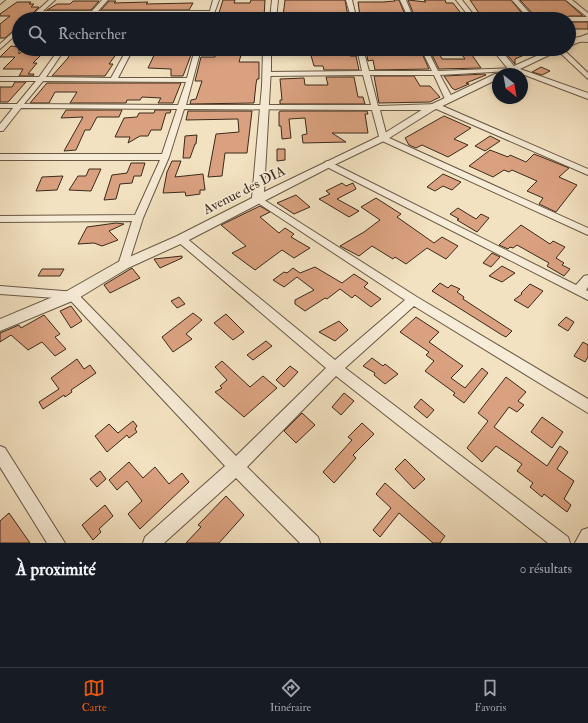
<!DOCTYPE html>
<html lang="fr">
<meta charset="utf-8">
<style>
body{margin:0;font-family:"IM FELL Double Pica",serif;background:#242831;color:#f1f3f6}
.compass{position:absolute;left:492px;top:68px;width:36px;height:36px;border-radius:50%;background:#171b24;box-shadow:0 2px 6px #0003;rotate:149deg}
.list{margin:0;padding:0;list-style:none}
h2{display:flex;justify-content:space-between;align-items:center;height:52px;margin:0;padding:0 16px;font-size:17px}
h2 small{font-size:13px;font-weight:400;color:#9ea1a6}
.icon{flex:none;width:22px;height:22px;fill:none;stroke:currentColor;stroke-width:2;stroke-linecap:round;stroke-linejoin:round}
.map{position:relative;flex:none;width:588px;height:543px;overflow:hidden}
.search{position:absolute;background:#171b24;box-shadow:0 2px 6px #0003;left:12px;right:12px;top:12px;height:44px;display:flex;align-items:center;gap:10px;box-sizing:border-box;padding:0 14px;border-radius:22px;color:#9ea1a6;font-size:15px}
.sheet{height:124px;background:#171b24}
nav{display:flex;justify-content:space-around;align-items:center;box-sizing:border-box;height:56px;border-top:1px solid #363941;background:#171b24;font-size:11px;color:#9ea1a6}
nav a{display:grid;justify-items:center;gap:2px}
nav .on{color:#ea580c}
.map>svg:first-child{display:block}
.building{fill:#daa180;stroke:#3b2a1a}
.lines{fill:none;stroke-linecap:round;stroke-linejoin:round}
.minor-casing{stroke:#695844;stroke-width:2}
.tertiary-casing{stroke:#695844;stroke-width:2}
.minor{fill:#f7ecd7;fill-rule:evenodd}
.tertiary{fill:#f7ecd7;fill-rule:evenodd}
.labels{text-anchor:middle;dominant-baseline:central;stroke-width:3.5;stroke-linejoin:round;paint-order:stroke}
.street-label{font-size:14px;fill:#3b2a1a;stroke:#f7ecd7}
</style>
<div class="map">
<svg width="588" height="543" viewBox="0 0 588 543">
<rect width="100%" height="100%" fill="#f3e2c1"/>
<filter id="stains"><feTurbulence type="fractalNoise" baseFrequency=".005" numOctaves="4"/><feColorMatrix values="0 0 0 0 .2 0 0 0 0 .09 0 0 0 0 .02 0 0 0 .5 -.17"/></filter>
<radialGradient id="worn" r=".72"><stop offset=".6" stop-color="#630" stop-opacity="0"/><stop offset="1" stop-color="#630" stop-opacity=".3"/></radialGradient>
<path class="building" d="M223,0H235L234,3H250L251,0H265L264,17L217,19Z
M285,0H345L348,16H283Z
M394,0H399L405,15L360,16L358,2H383L395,1Z
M408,0L426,2L424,0H445L446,3H453L463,16L414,15Z
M470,0H511L524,16H481Z
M520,0H565L583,16H569L565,19L558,16H535Z
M73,1H99L91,10H47L57,4H70Z
M109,1H116L114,3L148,2L146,4L193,3L189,10H101Z
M17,2H31L29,4H34L31,7H39L27,19H19V26L5,38H0V24L10,16H0V14Z
M96,16H163L162,19H92Z
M569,22H588V29H572L569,26Z
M11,46L19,47V54L23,50L45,51L33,63H37L28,74H34L33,76H19L23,69H3L15,57H0Z
M72,49H120L109,64H113L105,76H52L68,58Z
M157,49H174L173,51H177L175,55H191L183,76H171V69L148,68Z
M216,49H224L223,54L241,55L239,62H259V79H257L256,84L254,103L190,104L191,100L196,99L202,81H195L201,57H215Z
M338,49H350V56H356L359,70H324L323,66H314L310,52L338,53Z
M420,49L429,69L375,70L373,60L368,61L366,50Z
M429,49H437L442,59H465L462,55H472L481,68L439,69Z
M503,50H515L533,51L515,59V64Z
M541,67L550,71L542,75L532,72Z
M485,74L486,75L466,83L469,84L455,90L452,88L444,76Z
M374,76H414L420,86H430L440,97L430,102L379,103Z
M326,77H354L358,97H363L365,104H280V100H282L280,79L304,78L305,85H328Z
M15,82H26L8,102H0V87H12Z
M47,83H181L173,103H158L161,98L142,97L140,100H127L126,103H70L77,92H55L49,103H30Z
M66,110H122L119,117H97L90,130H85L76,150L64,151L83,117L61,118Z
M155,110H171L170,113H166L161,130H151L148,136H140L128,143L130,137H115L124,118L137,117L139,113H154Z
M188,111H252L247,153H225L222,176L208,177L216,134L239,132L238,119L186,120Z
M281,111H367L368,114H365L368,133H332L346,142L303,143L302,135L307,134L305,118L289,119L291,138L282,139L281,126H279V112Z
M444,116L471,128L454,139L468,145L448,157L422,145L416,148L409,145L405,138Z
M197,135L196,144H195L190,158H183L185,136Z
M490,136L500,141L485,151L475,146Z
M277,149H285V160L277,161Z
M490,150L508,157L510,155L526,162L534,154L569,168L559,177L577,185L556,212L539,204L543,198L527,191L537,181L512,170L509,172L504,170L493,177L469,166Z
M172,161H181L175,177L203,174L205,190H200V194L186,196L185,192L163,193L167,172Z
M131,163H145L141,176H134L132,183L120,184L116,199L104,200L112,175L127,173Z
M89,169H101L91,191L69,190L78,176H86Z
M443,174L461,182L452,190L443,186L435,191L427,187Z
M63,176L57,190L36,191L42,177Z
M342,183L346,186L353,183L356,189L337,199L359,211L349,217L319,199L330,194L326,191Z
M296,195L310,207L294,214L277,203Z
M376,198L401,214L397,217L434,243L442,237L458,246L446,259L427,248L406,264L395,257L393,259L372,246L359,256L340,246L364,232L380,220L361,207Z
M260,206L270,212L260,217L279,233L285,228L294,234L291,237L310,248L294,258L282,250L255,270L232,253L246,246L221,225Z
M458,208L476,219L481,214L489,218L477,232L457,220L459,219L450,214Z
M116,223L124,224L109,231L118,240L102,246L94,243L78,244L87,227Z
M521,225L550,244L553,241L565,247L556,258L564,263L562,265L570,269L564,276L547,266L549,263L517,245L513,248L510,247L508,249L499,245Z
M492,253L500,257L491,267L483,263Z
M182,256V258L160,268L154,259Z
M502,266L515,273L502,282L489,276Z
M315,267L342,283L354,274L368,283L364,287L381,299L371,307L355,295L352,298L340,289L327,299L325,298L305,311L295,304V300L314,290L297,277L284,287L273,280L284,272L287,273L293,268L300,273Z
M132,268L140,278L110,293L104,285Z
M42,269H64L60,276H38Z
M440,283L448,288L451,285L460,289L457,292L464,297L463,299L512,331L506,337L502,335L432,291Z
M530,284L543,291L528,308L514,300L522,294L521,293Z
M179,297L185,304L177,308L171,301Z
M71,306L82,321L71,328L60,311Z
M193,313L202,320L186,334L192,339L173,352L162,337Z
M226,314L244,332L233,340L214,323Z
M44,315L60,334L55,337L66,349L55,356L42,342L28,350L11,335L0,342V333L19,325L21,328Z
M416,317L439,332L429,342L463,366L451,378L465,388L482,368L488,373L464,403L453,395L455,393L425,371L434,361L426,355L429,352L400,332Z
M566,317L574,322L568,331L558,325Z
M339,321L348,330L335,341L319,332Z
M266,341L272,346L253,360L247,355Z
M583,342L588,345V357L585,362L574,356Z
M372,358L383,366L385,364L398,374L385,384L374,375L375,373L363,366Z
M77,359L84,369L90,365L96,373L71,390L72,392L65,397L64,395L43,409L39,402L59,389L51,378Z
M222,361L250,387L263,376L277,388L244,417L215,392L222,388L220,386L227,380L215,367Z
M290,366L298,372L284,387L276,380Z
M506,377L526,392L518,401L524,405L517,412L509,407L494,427L547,466L560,446L568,452L557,469L574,481L564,499L571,505L567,512L544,494L542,497L530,487L533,483L517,471L522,464L496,446L482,462L467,448L488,421L478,413Z
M344,393L354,401L341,415L332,407Z
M421,399L434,410L427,418L414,407Z
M302,413L315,425L296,443L284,431Z
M542,417L563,432L552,448L531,432Z
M133,421L137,426L135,429L137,432L129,438L127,435L107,452L95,436L109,424L118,433Z
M362,423L374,434L353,455L356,458L334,483L323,472L352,440L348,437Z
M405,459L425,479L414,489L395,469Z
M129,462L143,478L155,467L169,484L182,473L189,482L140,529L128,514L142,501L127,481L117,490L109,480Z
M100,471L106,479L97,487L90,479Z
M385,483L445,536L440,543H433L399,513L380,537L373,530L391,508L376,494Z
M226,496L244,515L219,543H186L201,527L198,525Z
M105,505L113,516L99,529L101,532L93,540L82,525Z
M9,513L30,543H0V521Z"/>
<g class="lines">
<defs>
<path id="minor" d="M0,0H5L0,4Z
M49,0H55L43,11H92L102,0H108L98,11H210L213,0H219L212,19H208V15H95L91,18L88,16L89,15H39L34,19H28Z
M346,0H352L356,17H408L400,0H406L413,17H524L527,19H270L273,17H351Z
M512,0H518L535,19H529Z
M566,0H572L588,13V21H569V19H566L569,17H587Z
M19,27V32L0,49V44Z
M569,37L588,38V42L569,41Z
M59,49H65L46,77L111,78L127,49H133L118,78H187L195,49H201L186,105H371L363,75L268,76L265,74L268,72L362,71L357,49H363L369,71H432L421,49H427L438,71L514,68L515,69L512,71L440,75L453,99L449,101L445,99L434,75H370L378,106L438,104L588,169V175L434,108L431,110H380L387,137L588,228V235L380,140L372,110L184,109L169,157L143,218L128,265L123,269L119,268L118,265L132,221L0,222V216L135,215L160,160H0V154H162L177,109L21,108L3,131H0V124L13,108H0V104H17L36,81H0V77H39ZM43,81L186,82L178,105L24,104Z
M556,49H563L588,73V79Z
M328,161L576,285L584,276L588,275V287L586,290L588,291V300L325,166V162Z
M258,196L417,297L588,399V413L414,306L345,368L568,537L570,543H548L336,376L247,467L318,537L320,543H300L236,478L164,543H143L145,537L225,466L69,299L0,294V286L76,292L236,456L326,368L177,241L176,239L177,237H185L335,360L405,300L255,201L253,199Z
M0,446L5,448L65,543H47L0,467Z
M588,528V543H575L582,530Z"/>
<path id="tertiary" d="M272,0H278L276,19H270Z
M456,0H462L477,19H471Z
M588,34V39L569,46V41Z
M263,49H271V68L264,192L380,136L428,106L495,74H500H498V79L434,110L386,140L332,166L185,242L128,268L77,299L0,331V319L67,291L118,262L177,236L252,198L262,86Z
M492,49H500L514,66L552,49H562L520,69L588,93V99L522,74L506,73L505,71L508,69Z"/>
</defs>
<use href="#minor" class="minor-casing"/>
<use href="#tertiary" class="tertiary-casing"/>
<use href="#minor" class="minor"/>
<use href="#tertiary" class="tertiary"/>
</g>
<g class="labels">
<g class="street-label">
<text transform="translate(244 190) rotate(-27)">Avenue des DIA</text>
</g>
</g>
<rect width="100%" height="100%" filter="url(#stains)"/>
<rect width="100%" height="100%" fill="url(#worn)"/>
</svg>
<svg class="compass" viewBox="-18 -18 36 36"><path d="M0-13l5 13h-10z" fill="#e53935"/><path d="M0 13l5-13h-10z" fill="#9ea1a6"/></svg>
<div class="search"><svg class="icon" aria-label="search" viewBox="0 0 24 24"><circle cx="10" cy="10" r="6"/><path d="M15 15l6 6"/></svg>Rechercher</div>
</div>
<section class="sheet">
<h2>À proximité<small>0 résultats</small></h2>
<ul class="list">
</ul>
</section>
<nav>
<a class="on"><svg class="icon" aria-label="map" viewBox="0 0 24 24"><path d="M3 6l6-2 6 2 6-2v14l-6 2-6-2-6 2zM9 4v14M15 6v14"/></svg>Carte</a>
<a><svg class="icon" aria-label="directions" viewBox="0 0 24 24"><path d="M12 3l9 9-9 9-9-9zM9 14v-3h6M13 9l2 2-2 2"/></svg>Itinéraire</a>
<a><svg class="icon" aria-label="saved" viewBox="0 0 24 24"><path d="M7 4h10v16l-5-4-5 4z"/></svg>Favoris</a>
</nav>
